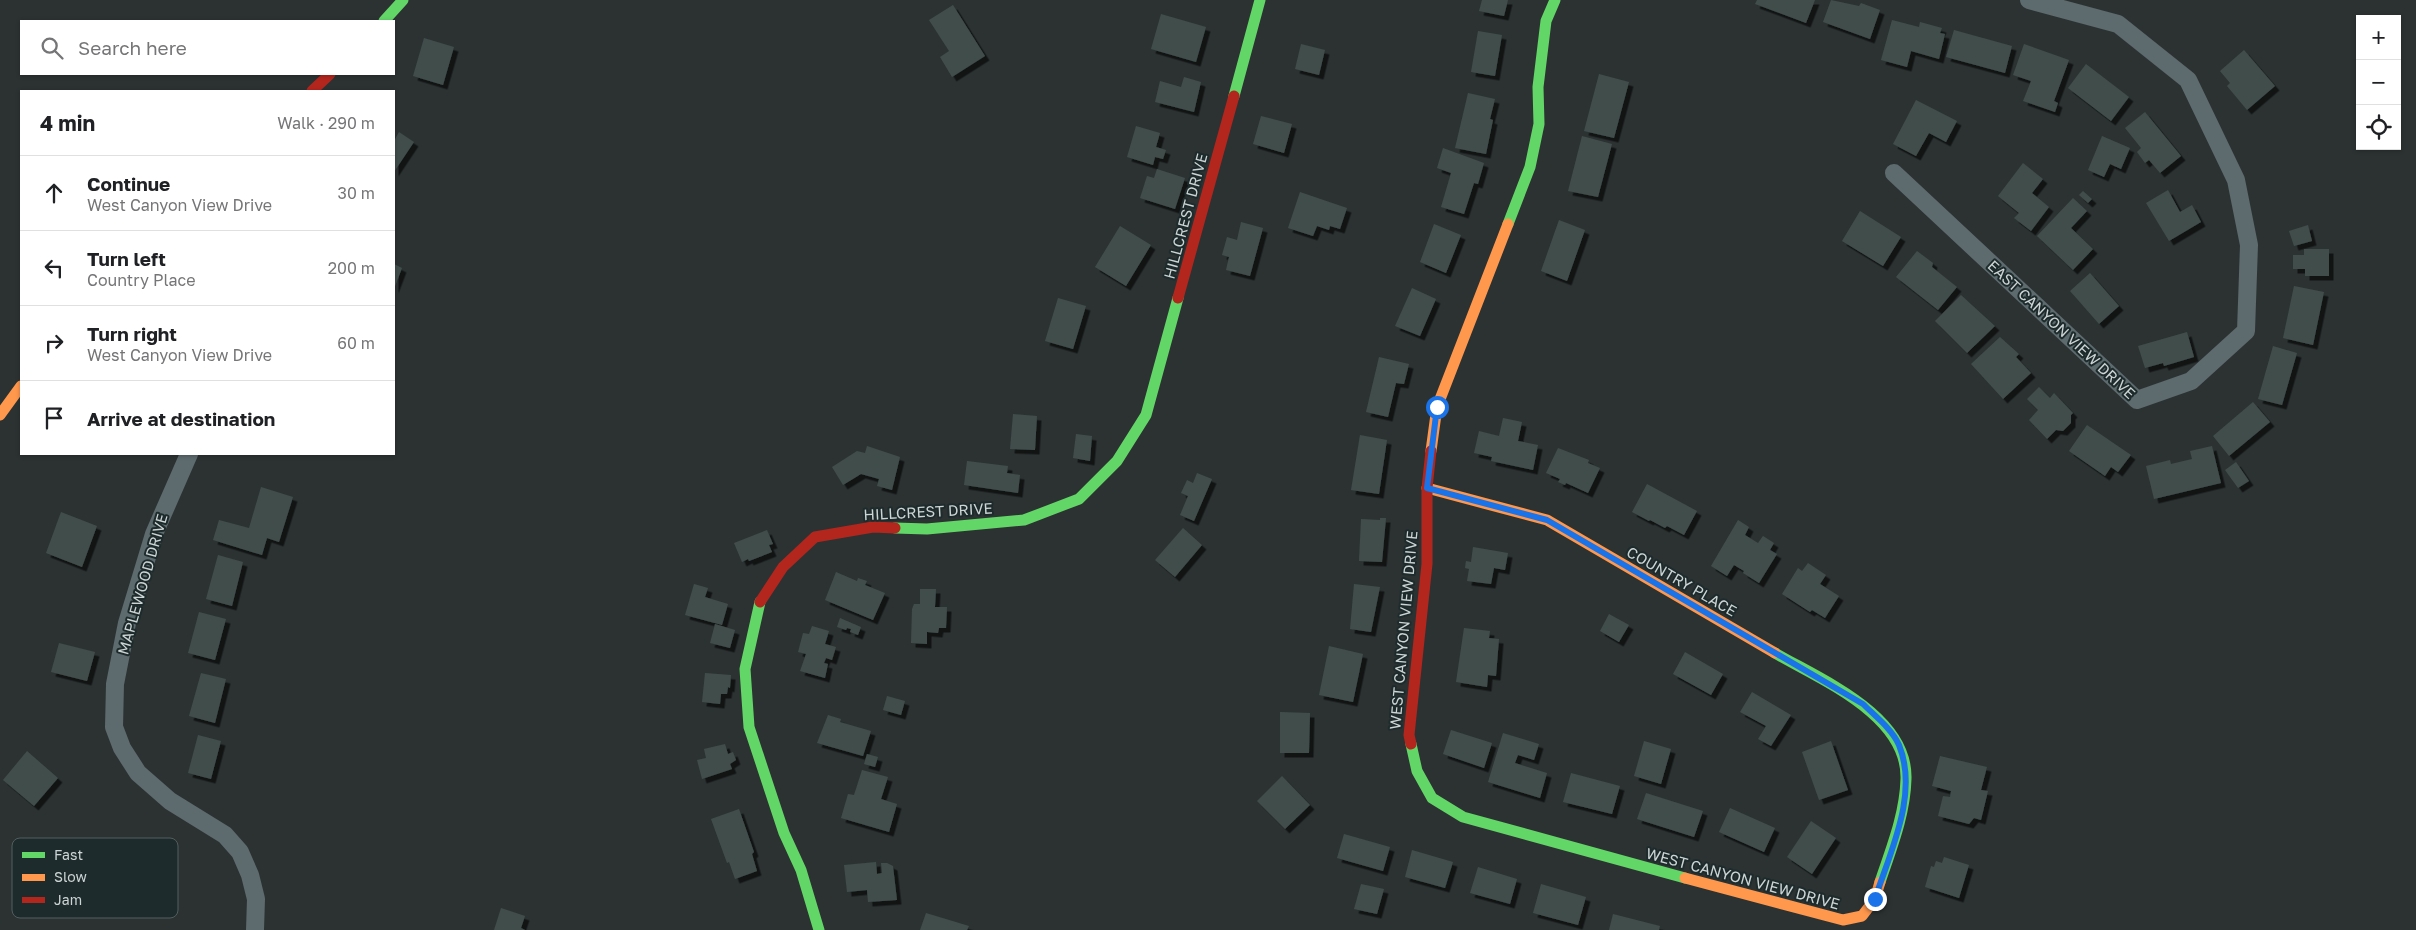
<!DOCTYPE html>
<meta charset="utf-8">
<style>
body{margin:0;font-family:"Golos Text",sans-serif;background:#f6f6f6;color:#202124}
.controls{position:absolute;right:15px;top:15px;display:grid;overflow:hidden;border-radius:0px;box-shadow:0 1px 4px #0004}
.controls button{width:45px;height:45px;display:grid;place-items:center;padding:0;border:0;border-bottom:1px solid #e0e0e0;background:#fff;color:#202124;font:25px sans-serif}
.stop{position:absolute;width:15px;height:15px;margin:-11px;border:4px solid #1a73e8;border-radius:50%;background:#fff}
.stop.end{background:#1a73e8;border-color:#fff;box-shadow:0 1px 5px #0008}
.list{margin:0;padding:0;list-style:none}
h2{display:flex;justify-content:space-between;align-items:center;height:65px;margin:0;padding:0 20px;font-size:21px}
h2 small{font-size:16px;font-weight:400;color:#757577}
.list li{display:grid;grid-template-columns:32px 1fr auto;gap:15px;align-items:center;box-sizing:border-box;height:75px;padding:0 20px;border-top:1px solid #e0e0e0}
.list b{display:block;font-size:19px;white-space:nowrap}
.list p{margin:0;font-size:16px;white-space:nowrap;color:#757577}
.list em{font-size:16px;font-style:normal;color:#757577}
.icon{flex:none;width:28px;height:28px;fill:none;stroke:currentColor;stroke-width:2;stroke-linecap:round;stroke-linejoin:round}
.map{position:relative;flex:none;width:2416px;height:930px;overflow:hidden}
.search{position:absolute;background:#fff;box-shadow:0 1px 4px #0004;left:20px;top:20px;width:375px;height:55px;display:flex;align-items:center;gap:12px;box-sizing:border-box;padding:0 18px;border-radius:0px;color:#757577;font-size:19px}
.panel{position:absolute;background:#fff;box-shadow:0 1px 4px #0004;left:20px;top:90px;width:375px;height:365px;border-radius:0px}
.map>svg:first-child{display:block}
.building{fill:#414d4c;filter:url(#shadow)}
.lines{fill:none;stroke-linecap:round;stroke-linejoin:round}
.street{stroke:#5d6a6e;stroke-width:18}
.fast{stroke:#63d668;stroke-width:11}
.slow{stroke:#ff974d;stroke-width:11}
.jam{stroke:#b3261e;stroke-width:11}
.route{stroke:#1a73e8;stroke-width:6}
.labels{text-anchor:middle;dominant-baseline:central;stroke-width:4;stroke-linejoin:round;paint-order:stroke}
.street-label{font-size:15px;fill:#ccd4d4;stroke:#1e2b2c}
.key{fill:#1e2b2c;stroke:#525e5e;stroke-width:1}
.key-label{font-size:14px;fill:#ccd4d4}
</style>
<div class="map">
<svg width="2416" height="930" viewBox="0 0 2416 930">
<defs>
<filter id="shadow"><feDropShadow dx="4.5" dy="4.5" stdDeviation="0" flood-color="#0009"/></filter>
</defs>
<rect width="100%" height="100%" fill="#2c3232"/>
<path class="building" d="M1482,0H1508L1504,16L1479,11Z
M1757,0H1815L1806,23L1755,4Z
M1831,0L1859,6L1861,3L1880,10L1870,39L1823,22Z
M953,5L985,56L952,77L940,57L949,51L929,20Z
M1161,14L1206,27L1196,62L1151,49Z
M1892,20L1919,27L1920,22L1942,28L1940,33L1945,34L1939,59L1911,51L1907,67L1881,60Z
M1954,30L2012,46L2005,73L1946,57Z
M1478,31L1502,35L1495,76L1471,72Z
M424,38L454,47L443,85L413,76Z
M1301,44L1325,50L1319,75L1295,69Z
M2024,44L2069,60L2054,101L2058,103L2055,112L2023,101L2031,81L2013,75Z
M2244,50L2275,86L2247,110L2227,86L2230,83L2220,71Z
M2086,64L2129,97L2111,121L2068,88Z
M1599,74L1629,82L1614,138L1584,131Z
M1184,77L1201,82L1194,112L1155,102L1160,81L1181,87Z
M1468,93L1495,99L1490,119L1493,120L1486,154L1455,148Z
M1916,100L1957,121L1946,142L1929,133L1916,156L1893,144Z
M2145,112L2181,156L2160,173L2149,160L2145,163L2137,152L2141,148L2125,128Z
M1261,116L1292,124L1284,153L1253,144Z
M1136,126L1160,133L1156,147L1166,150L1163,159L1155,157L1153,165L1127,157Z
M399,132L414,142L394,172V141Z
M1582,136L1612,144L1598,197L1568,191Z
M2102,136L2130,148L2121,169L2110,164L2104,177L2088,170Z
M1443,148L1484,163L1478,184L1474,183L1464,214L1441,207L1451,173L1437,168Z
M2023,163L2043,179L2032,193L2049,207L2031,231L2014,218L2019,213L1998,196Z
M1157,169L1185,178L1175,209L1140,198L1147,176L1154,178Z
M2168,190L2180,212L2192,205L2201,222L2169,241L2146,203Z
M2083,191L2092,199L2088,203L2079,195Z
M1300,192L1347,208L1340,229L1330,226L1329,230L1317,226L1313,236L1288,228Z
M2073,198L2087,211L2071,228L2093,249L2073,270L2037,236Z
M1860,211L1901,237L1883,266L1842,241Z
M1559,220L1585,230L1567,281L1541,271Z
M1241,222L1263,228L1250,276L1226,270L1229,257L1222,255L1227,237L1237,240Z
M1434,224L1461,235L1446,273L1420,262Z
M2308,225L2312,241L2294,246L2289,231Z
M1120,226L1151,245L1126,286L1095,267Z
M2304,249H2329V276H2305V269H2293V255H2304Z
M1917,251L1933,263L1932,267L1957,287L1938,310L1896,277Z
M394,264L402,268L394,289Z
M2090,273L2119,306L2099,324L2070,291Z
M2294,286L2324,292L2313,345L2283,338Z
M1412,288L1436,299L1420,336L1395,326Z
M1961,295L1995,326L1967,353L1935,321Z
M1058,298L1086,306L1073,349L1045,341Z
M2187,332L2194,357L2164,366L2163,363L2145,368L2138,346Z
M2000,337L2019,354L2016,357L2031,373L2003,399L1971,364Z
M2273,346L2297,353L2282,405L2258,399Z
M1379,357L1409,364L1404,384L1396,383L1388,417L1366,412Z
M2039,387L2050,398L2054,393L2073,413L2071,415V423L2063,431L2056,430L2047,439L2029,420L2038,410L2027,399Z
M2253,402L2270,422L2229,456L2213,436Z
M1013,414L1037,416L1035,450L1010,449Z
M1503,418L1522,422L1518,441L1538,445L1533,470L1491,461L1492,457L1474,453L1479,431L1499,436Z
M2087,425L2131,455L2118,472L2111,467L2105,476L2069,451Z
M1076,434L1092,436L1090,461L1073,458Z
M1360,435L1387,440L1379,494L1351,490Z
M867,446L900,457L892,490L877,486L879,479L861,474L843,485L832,467L857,451L865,453Z
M2212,446L2221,483L2154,499L2146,466L2170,460L2171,464L2192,459L2190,451Z
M1558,448L1589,460L1588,463L1600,468L1588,493L1566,483L1565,485L1558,482L1560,479L1546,473Z
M967,461L1008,466L1007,473L1020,475L1018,493L964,485Z
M2236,462L2249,481L2238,488L2225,470Z
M1197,473L1212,479L1194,521L1180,515L1188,496L1181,493L1187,480L1193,483Z
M1647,484L1697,511L1684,535L1667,526L1665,528L1650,520L1649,521L1632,512Z
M261,487L293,497L279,542L267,538L262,555L213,540L219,520L249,528Z
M61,512L97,526L82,567L46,553Z
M1380,518H1386L1382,562L1359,561L1361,519L1380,520Z
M1738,520L1749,527L1745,535L1758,543L1763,536L1774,543L1770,550L1777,554L1759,583L1743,573L1744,571L1734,565L1727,576L1711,566Z
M1183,528L1202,545L1175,577L1155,560Z
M767,530L773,544L769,545L772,552L749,561L748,559L742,562L734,543Z
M1473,547L1508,553L1505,570L1494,568L1491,584L1467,581L1469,569L1465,568L1466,561L1471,562Z
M218,555L243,562L232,606L206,599Z
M1808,563L1826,575L1820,584L1839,596L1825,618L1812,610L1810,612L1782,594L1798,568L1802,571Z
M836,572L857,581L858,578L867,581L865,585L885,593L873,620L825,600Z
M694,584L708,588L705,597L728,604L722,625L685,615Z
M1354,584L1380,587L1371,632L1350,629Z
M920,589H936L935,607H947L946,628H939L938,633L927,632V644L911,643L912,609L914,604H920Z
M199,612L226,619L215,660L188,653Z
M1609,614L1629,625L1619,642L1600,631Z
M840,618L861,627L858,635L850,632L851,629L847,628L846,630L837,627Z
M715,624L735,630L730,648L710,643Z
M812,626L829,631L825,644L836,647L832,660L826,658L824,663L828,664L825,678L800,671L806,654L798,652L803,633L809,634Z
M1464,628L1490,631L1489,638L1499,639L1496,676L1488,675L1487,687L1456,682Z
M59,643L95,652L87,681L51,672Z
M1329,646L1363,654L1353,702L1319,695Z
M1685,652L1723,674L1711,695L1673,674Z
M201,673L226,679L215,723L189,716Z
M705,673L731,675L730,688L728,687L727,694H721L720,704L702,702Z
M1752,692L1791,715L1771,746L1758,739L1766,726L1740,712Z
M887,696L905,701L901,715L883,710Z
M1280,712L1310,713L1309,753H1280Z
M828,715L841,719L840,722L871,731L863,756L817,743Z
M1451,730L1492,743L1484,768L1443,754Z
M1503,733L1539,744L1534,760L1518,755L1515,763L1547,773L1540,798L1488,782Z
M198,735L221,741L211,779L188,773Z
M1644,741L1671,749L1661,784L1634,776Z
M1831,741L1848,790L1819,800L1802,752Z
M725,744L728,754L733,752L736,760L730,764L732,769L702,779L697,760L706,758L704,749Z
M27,751L58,778L34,806L3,780Z
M867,754L878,757L875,767L864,764Z
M1940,756L1987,767L1981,790L1988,791L1981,820L1974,818L1969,824L1938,816L1943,796L1950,797L1951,791L1932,786Z
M862,770L888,777L881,799L897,804L889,832L841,818L848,794L854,795Z
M1571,773L1620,786L1612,814L1563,802Z
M1282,776L1310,805L1285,829L1257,801Z
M1646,793L1703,811L1694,837L1637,819Z
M1730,808L1775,828L1764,852L1719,832Z
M739,809L754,852L752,854L757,871L735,879L729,862L727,863L711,819Z
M1811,821L1836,838L1812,874L1787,857Z
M1344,834L1390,847L1383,871L1337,858Z
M1412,850L1453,862L1445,888L1405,877Z
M1944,857L1969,865L1959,898L1925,887L1931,866L1934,867L1936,861L1942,863Z
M876,862L877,874L882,873L881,863H887L893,866L897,900L868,902L867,890L847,892L844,865Z
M1478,867L1517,879L1510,904L1470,893Z
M1361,884L1384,889L1377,914L1354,909Z
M1541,884L1586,897L1578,925L1533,913Z
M501,908L525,916L521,928L525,930H494Z
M926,913L969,926L967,930H920Z
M1613,914L1660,926L1659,930H1609Z"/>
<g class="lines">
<path class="street" d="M1894,173L2137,400L2191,381L2246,331L2249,245L2236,180L2188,80L2118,24L2029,0
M189,454L154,534L127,623L115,684L114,727L122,748L138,773L170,801L225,835L240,852L250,875L256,899L255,930"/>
<path class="fast" d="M384,21L403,0
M1234,96L1260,0
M1508,224L1530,167L1539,124L1538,87L1546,21L1555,0
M895,528L927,529L1024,520L1079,499L1117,461L1146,415L1178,298
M760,602L745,669L749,727L784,833L801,870L819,930
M1775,653C1821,680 1908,715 1906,779C1905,815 1891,849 1880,882
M1411,744L1417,771L1432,798L1463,817L1685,878"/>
<path class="slow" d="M0,415L21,386
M1431,451L1437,407L1508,224
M1427,488L1547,520L1775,653
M1685,878L1843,920L1862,916L1875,899L1880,882"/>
<path class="jam" d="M312,91L330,74
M1178,298L1234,96
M760,602L783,567L815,537L873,527L895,528
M1411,744L1409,735L1427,564V488L1431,451"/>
</g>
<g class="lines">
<path class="route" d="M1437,407L1427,488L1547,520L1863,704C1875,716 1892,729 1899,745C1919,794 1890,852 1875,899"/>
</g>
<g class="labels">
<g class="street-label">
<text transform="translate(1185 216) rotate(-75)">HILLCREST DRIVE</text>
<text transform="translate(2062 329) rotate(43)">EAST CANYON VIEW DRIVE</text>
<text transform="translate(928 511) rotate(-3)">HILLCREST DRIVE</text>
<text transform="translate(1682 581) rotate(30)">COUNTRY PLACE</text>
<text transform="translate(142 584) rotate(-74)">MAPLEWOOD DRIVE</text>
<text transform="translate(1403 630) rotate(-85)">WEST CANYON VIEW DRIVE</text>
<text transform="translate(1743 878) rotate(15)">WEST CANYON VIEW DRIVE</text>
</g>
</g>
<rect x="12" y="838" width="166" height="80" rx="8" class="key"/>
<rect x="22" y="852" width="23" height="6" fill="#63d668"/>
<rect x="22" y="874" width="23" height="7" fill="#ff974d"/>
<rect x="22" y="897" width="23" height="6" fill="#b3261e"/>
<g class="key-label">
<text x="54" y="860">Fast</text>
<text x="54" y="882">Slow</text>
<text x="54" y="905">Jam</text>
</g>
</svg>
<div class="controls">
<button>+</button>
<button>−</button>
<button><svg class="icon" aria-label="locate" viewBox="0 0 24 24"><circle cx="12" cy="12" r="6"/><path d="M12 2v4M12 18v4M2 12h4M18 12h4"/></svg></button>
</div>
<div class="stop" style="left:1437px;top:407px"></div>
<div class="stop end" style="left:1875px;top:899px"></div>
<div class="search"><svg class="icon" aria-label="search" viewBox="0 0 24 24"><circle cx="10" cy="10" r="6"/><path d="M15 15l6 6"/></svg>Search here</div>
<section class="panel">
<h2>4 min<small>Walk · 290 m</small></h2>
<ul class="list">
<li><svg class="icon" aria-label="ahead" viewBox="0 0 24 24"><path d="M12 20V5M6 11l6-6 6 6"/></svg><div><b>Continue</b><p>West Canyon View Drive</p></div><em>30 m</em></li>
<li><svg class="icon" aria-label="left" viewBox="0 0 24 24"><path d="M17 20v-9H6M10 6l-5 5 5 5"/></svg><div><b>Turn left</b><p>Country Place</p></div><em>200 m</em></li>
<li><svg class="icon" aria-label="right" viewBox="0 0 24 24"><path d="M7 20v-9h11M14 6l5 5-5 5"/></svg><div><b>Turn right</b><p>West Canyon View Drive</p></div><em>60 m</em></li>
<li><svg class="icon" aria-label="arrive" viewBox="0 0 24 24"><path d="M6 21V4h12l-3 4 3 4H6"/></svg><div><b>Arrive at destination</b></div></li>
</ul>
</section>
</div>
